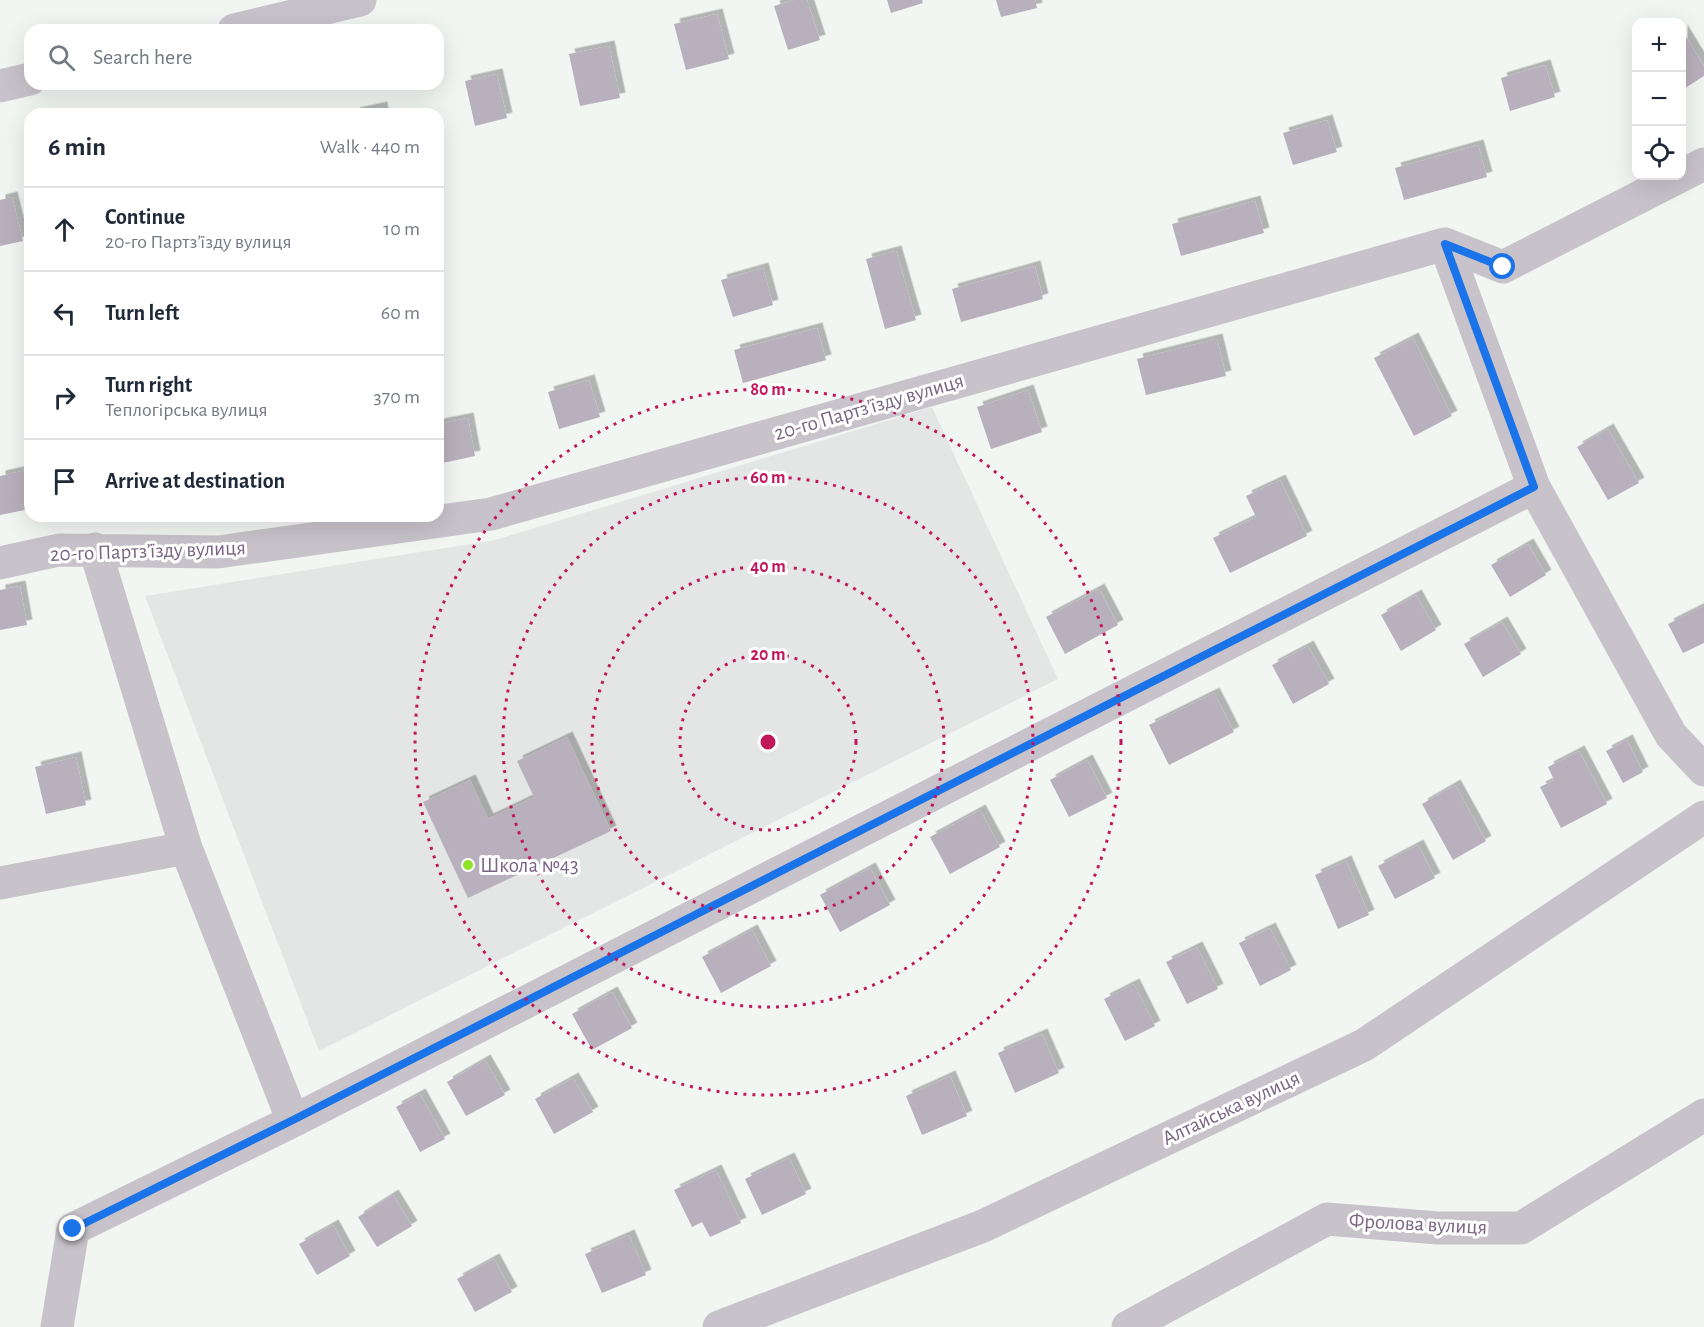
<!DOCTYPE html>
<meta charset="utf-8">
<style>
body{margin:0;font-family:"Alegreya Sans",sans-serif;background:#f2f2f3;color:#1f2937}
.controls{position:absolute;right:18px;top:18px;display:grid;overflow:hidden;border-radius:12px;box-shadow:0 6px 24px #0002}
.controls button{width:54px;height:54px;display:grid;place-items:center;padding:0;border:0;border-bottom:2px solid #e0e1e3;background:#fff;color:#1f2937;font:30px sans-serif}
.stop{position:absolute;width:18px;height:18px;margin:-14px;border:4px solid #1a73e8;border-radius:50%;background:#fff}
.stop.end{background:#1a73e8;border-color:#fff;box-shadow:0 2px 6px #0008}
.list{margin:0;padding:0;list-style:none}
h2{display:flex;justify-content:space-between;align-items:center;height:78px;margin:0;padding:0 24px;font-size:26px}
h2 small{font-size:20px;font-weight:400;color:#747a83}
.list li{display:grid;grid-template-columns:39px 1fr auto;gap:18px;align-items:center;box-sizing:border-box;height:84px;padding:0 24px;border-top:2px solid #e0e1e3}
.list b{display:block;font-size:22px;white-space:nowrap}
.list p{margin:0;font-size:20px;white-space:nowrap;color:#747a83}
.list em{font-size:20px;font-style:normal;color:#747a83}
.icon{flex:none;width:33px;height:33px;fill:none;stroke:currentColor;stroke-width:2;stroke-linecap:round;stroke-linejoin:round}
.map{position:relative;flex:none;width:1704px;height:1327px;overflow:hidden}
.search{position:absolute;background:#fff;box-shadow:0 6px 24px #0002;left:24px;top:24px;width:420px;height:66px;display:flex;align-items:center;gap:15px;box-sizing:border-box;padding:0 21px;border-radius:18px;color:#747a83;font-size:22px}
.panel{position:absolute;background:#fff;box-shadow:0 6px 24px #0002;left:24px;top:108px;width:420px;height:414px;border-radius:18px}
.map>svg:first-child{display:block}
.built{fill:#e4e6e6}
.building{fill:#b8b0bc;filter:url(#shadow)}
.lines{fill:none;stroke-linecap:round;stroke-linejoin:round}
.street{stroke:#c8c3ca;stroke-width:33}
.route{stroke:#1a73e8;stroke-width:8}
.ring{fill:none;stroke:#c2185b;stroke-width:3;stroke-dasharray:3 6}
.poi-dot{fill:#8ce424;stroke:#fff;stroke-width:2}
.labels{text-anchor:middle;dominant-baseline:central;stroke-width:6;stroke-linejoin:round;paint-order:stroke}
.street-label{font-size:21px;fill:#796483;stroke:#fff}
.poi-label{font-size:21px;fill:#796483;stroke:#fff;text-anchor:start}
.centre{fill:#c2185b;stroke:#fff;stroke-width:3}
.ring-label{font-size:18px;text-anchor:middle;font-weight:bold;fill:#c2185b;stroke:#fff;stroke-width:6;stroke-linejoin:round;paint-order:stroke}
</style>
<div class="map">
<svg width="1704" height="1327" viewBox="0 0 1704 1327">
<defs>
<filter id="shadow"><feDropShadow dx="5.5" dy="-5.5" stdDeviation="0" flood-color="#0004"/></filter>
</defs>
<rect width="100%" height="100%" fill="#f2f6f3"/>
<path class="built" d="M932,407L1058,679L319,1051L145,596L495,540Z"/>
<path class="building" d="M794,0H807L820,40L788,50L774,6Z
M887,0H922L923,3L891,13Z
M996,0H1035L1037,8L1001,17Z
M717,14L729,59L686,70L674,24Z
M1682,30L1704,66V76L1682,90Z
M609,46L620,98L580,106L569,54Z
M1545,65L1555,97L1510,111L1501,78Z
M497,74L507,118L475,126L465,81Z
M382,107L383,114H355L354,113Z
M1327,120L1337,152L1293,165L1283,133Z
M1478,145L1487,177L1404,200L1395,168Z
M30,191V207H29L26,192Z
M12,197L23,241L0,246V200Z
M1255,201L1264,233L1181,256L1172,224Z
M896,251L916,320L885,329L866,259Z
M1035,266L1043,299L961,322L952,289Z
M763,268L773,305L733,317L721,280Z
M817,328L826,360L743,383L734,350Z
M1413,338L1452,416L1414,436L1374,358Z
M1217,339L1226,376L1146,395L1137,359Z
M589,380L600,417L559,429L548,392Z
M1028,390L1042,432L991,449L977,407Z
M468,418L475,456L438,464V424Z
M1608,429L1639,483L1608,500L1577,447Z
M27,470L30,509L0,515V476Z
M1280,480L1307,536L1230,573L1213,538L1256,517L1246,496Z
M1528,544L1546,575L1510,597L1491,565Z
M20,586L27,625L0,630V590Z
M1099,589L1118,625L1065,654L1046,617Z
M1416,595L1436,630L1401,651L1381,615Z
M1704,606V643L1683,653L1668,624Z
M1502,622L1521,654L1483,677L1464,644Z
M1308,646L1329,684L1293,704L1272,665Z
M1214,693L1234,732L1169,765L1149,725Z
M567,737L611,831L468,898L423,802L470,780L488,819L534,797L517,761Z
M1627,740L1643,772L1623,783L1606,751Z
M1579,751L1607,804L1561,828L1540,787L1554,780L1548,767Z
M76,757L86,805L46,814L35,767Z
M1087,760L1107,798L1069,817L1050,780Z
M1455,785L1486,841L1453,860L1422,804Z
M980,810L1000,847L950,874L930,837Z
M1418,845L1435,878L1395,899L1378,866Z
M1346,861L1369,915L1338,929L1315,875Z
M870,868L890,905L840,932L820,895Z
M1270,928L1291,970L1260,986L1239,943Z
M752,930L771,966L721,993L702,957Z
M1197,947L1218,989L1187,1004L1166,962Z
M1134,984L1155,1026L1125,1041L1104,999Z
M612,992L632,1028L592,1050L572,1014Z
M1042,1034L1059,1073L1015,1093L998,1053Z
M485,1060L505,1095L466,1116L447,1082Z
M950,1076L967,1116L922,1135L906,1096Z
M573,1078L593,1112L554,1134L535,1099Z
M420,1094L445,1139L420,1152L396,1107Z
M789,1158L806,1194L762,1215L745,1179Z
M716,1170L741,1223L710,1237L702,1222L692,1227L674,1190Z
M393,1195L412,1226L377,1247L358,1217Z
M333,1225L350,1256L317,1275L299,1244Z
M629,1235L646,1275L602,1293L585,1254Z
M494,1259L512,1292L475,1312L457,1279Z"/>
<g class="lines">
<path class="street" d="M234,30L360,0
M0,86L30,79
M1445,244L1534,487L1671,735L1704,770
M95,549L186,848L293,1121
M0,563L59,550L218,552L491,514L1445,244L1503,267L1704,164
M0,883L186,848
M57,1327L73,1229L293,1121L1534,487
M719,1327L983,1226L1364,1045L1704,817
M1128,1327L1327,1219L1438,1228H1521L1704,1115"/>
</g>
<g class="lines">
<path class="route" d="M73,1229L293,1120L1534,487L1445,244L1503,267"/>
</g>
<g class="ring">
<circle cx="768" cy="742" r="88"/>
<circle cx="768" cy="742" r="176"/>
<circle cx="768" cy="742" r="265"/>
<circle cx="768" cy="742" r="353"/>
</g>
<circle class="poi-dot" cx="468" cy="865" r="6"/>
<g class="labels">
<g class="street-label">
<text transform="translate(869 407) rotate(-16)">20-го Партз’їзду вулиця</text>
<text transform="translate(148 551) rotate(-2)">20-го Партз’їзду вулиця</text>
<text transform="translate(1231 1108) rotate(-25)">Алтайська вулиця</text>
<text transform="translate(1418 1224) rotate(3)">Фролова вулиця</text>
</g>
<g class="poi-label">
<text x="480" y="865">Школа №43</text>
</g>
</g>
<circle cx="768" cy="742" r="9" class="centre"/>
<g class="ring-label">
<text x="768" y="395">80 m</text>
<text x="768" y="483">60 m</text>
<text x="768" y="572">40 m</text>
<text x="768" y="660">20 m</text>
</g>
</svg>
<div class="controls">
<button>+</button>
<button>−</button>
<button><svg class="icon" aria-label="locate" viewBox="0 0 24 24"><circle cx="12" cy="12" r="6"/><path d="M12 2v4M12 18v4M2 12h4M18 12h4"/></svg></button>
</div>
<div class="stop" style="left:1503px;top:267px"></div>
<div class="stop end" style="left:73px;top:1229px"></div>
<div class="search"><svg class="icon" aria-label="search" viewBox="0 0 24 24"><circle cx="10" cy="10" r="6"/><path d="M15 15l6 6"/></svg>Search here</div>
<section class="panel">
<h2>6 min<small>Walk · 440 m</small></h2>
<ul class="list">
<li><svg class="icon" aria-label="ahead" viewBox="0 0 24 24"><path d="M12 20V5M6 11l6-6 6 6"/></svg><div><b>Continue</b><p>20-го Партз’їзду вулиця</p></div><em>10 m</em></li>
<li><svg class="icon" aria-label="left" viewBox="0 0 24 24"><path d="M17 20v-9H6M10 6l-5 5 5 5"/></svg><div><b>Turn left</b></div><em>60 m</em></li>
<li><svg class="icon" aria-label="right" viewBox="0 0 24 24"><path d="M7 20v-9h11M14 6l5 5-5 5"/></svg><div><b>Turn right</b><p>Теплогірська вулиця</p></div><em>370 m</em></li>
<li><svg class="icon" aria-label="arrive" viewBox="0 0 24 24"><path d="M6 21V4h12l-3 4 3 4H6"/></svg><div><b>Arrive at destination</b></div></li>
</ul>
</section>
</div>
